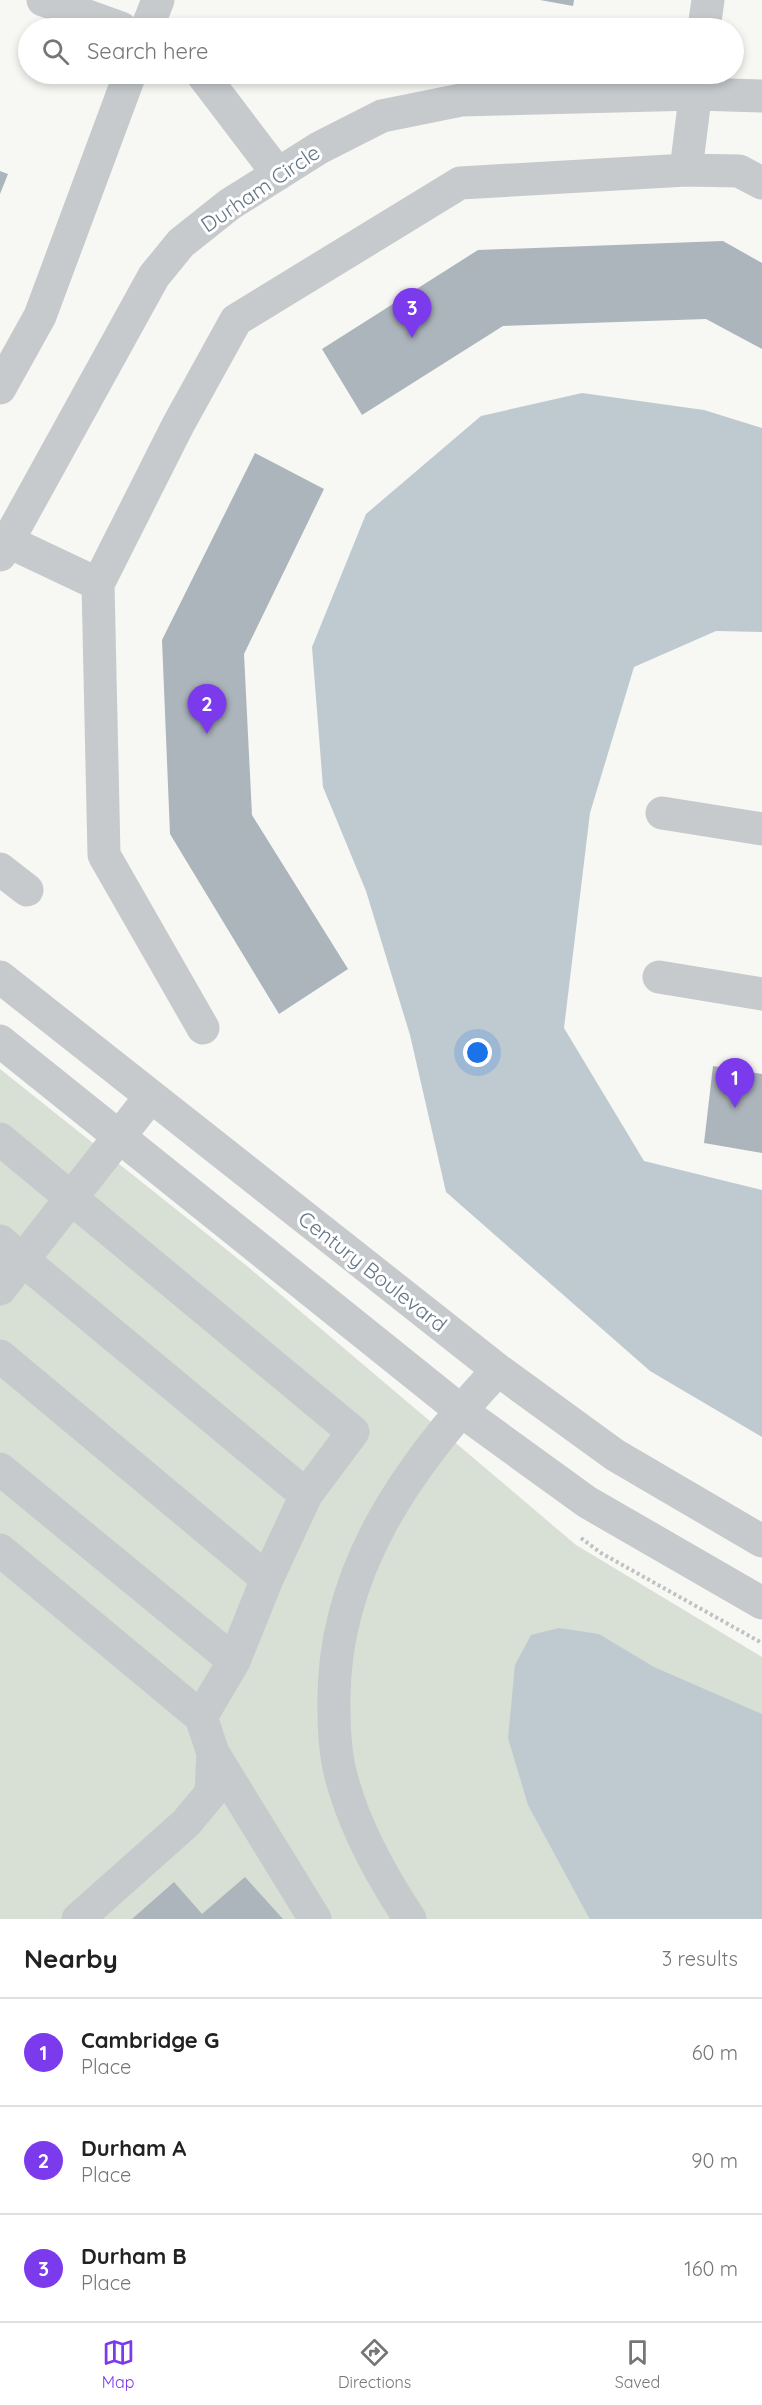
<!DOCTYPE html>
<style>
body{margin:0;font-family:Quicksand,sans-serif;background:#f6f6f6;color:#222}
.you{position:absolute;left:478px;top:1053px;width:21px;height:21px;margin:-15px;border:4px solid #fff;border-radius:50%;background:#1a73e8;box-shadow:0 0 0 9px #1a73e833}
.badge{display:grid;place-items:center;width:39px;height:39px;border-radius:50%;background:#7c3aed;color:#fff;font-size:20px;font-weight:700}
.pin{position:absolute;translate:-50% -50px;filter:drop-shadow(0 2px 3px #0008)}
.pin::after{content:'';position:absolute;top:32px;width:21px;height:18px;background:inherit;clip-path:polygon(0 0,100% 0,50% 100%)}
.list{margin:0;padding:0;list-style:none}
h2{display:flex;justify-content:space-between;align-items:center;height:78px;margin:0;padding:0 24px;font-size:26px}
h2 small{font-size:20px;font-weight:400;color:#767676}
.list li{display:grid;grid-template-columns:39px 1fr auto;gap:18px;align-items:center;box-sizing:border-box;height:108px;padding:0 24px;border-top:2px solid #e0e0e0}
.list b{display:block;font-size:22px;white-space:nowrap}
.list p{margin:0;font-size:20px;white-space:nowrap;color:#767676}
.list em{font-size:20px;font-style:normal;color:#767676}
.icon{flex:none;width:33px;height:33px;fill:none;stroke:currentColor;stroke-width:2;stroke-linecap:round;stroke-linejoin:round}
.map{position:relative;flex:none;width:762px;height:1919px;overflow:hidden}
.search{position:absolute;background:#fff;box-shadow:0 3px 9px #0003;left:18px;right:18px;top:18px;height:66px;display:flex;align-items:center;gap:15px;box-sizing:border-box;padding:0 21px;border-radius:33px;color:#767676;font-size:22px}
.sheet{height:402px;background:#fff}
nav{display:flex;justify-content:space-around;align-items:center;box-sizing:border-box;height:84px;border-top:2px solid #e0e0e0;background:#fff;font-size:16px;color:#767676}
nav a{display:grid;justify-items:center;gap:3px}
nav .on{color:#7c3aed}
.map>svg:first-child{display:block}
.green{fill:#d8dfd4}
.water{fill:#bfcad0}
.building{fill:#acb5bb}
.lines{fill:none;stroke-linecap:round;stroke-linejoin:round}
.path{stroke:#bfc2c4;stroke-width:4;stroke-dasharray:3 3;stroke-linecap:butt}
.minor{stroke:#c6cacd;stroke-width:33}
.labels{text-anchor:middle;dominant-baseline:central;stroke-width:6;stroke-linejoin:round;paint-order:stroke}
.street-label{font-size:21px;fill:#637687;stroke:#fff}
</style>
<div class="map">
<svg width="762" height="1919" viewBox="0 0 762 1919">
<rect width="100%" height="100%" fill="#f7f7f3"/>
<path class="green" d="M0,1069L247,1266L576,1545L762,1657V1919H0Z"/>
<path class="water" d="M582,393L704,410L762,428V632L716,631L634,667L590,813L564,1028L644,1161L762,1190V1437L650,1371L446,1192L410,1035L366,891L323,787L312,647L366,514L481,416Z
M559,1628L599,1634L654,1667L762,1714V1919H590L588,1916L528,1805L508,1738L515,1665L531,1635Z"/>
<path class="building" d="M540,0H574L573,6Z
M0,171L8,174L0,194Z
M723,241L762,263V349L706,319L503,326L362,415L322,349L478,250Z
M255,453L324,489L244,654L252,815L348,969L279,1014L170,834L162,640Z
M713,1066L762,1074V1153L704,1143Z
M245,1877L283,1919H132L174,1882L202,1914Z"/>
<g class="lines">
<path class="path" d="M581,1538L601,1553L762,1643"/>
<path class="minor" d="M43,0L121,28
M147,28L158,0
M704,28L708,0
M202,74L278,174
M686,170L698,74
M0,388L40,316L130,74
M7,541L98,584
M0,555L154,276L181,243L230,204L319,148L382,116L461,100L696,94L762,96
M662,813L762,829
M0,869L27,890
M0,977L498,1370L615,1455L762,1541
M659,977L762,994
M203,1028L104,855L98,584L178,425L236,320L460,183L686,170L739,171L762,183
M0,1041L460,1410L587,1502L762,1603
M0,1139L353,1432L306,1495L267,1579L0,1356
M0,1241L306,1495
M0,1289L151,1096
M0,1469L234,1661L267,1579
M0,1550L201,1717L213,1753L211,1793L186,1823L78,1919
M201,1717L234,1661
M213,1753L315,1919
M410,1919C380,1874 353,1825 340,1772C335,1751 334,1729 334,1708C331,1572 409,1464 498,1370"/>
</g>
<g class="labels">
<g class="street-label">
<text transform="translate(260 188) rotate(-34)">Durham Circle</text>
<text transform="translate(373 1271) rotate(38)">Century Boulevard</text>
</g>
</g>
</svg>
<div class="you"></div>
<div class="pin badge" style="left:735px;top:1108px">1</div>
<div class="pin badge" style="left:207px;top:734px">2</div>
<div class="pin badge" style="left:412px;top:338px">3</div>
<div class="search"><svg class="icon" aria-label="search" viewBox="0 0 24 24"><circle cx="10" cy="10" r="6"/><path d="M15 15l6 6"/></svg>Search here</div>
</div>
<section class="sheet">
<h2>Nearby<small>3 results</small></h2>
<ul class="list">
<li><span class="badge">1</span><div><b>Cambridge G</b><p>Place</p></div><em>60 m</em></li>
<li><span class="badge">2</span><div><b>Durham A</b><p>Place</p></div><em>90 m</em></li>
<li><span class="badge">3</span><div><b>Durham B</b><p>Place</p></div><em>160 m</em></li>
</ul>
</section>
<nav>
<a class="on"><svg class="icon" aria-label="map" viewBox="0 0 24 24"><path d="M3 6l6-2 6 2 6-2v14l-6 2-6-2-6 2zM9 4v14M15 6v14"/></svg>Map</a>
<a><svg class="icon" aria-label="directions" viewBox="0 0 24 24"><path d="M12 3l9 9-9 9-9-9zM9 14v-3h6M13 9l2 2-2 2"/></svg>Directions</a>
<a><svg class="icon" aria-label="saved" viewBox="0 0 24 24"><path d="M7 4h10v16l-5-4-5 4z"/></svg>Saved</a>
</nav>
